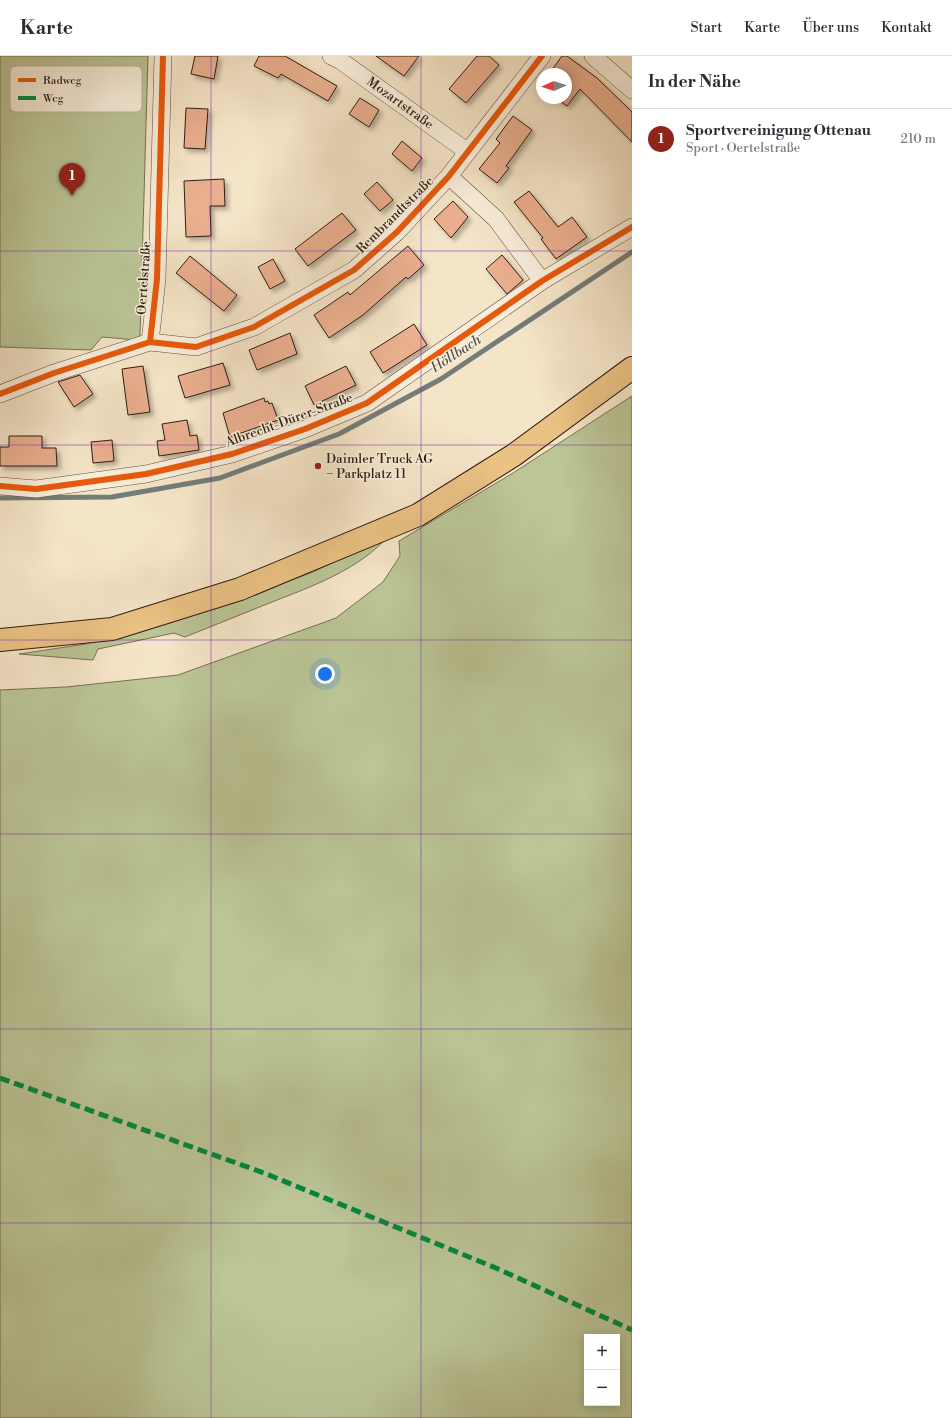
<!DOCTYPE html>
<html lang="de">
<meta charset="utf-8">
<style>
body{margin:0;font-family:"Libre Bodoni",serif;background:#f2f2f3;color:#2b2b33}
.controls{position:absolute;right:12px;bottom:12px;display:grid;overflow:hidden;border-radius:0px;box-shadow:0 2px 10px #0003}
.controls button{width:36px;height:36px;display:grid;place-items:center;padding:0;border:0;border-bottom:1px solid #e1e1e2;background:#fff;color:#2b2b33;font:20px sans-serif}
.compass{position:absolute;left:536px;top:12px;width:36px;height:36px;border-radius:50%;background:#fff;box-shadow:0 2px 10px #0003;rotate:267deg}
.you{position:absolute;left:325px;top:618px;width:14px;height:14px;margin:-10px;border:3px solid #fff;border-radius:50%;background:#1a73e8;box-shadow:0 0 0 6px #1a73e833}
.badge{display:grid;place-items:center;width:26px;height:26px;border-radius:50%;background:#8f2418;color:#fff;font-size:13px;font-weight:700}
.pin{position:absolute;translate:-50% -33px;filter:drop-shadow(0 1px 2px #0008)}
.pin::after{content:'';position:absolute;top:21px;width:14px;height:12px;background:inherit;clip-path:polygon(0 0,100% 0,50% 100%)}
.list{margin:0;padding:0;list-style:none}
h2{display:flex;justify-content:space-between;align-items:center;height:52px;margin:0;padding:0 16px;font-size:17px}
h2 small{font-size:13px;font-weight:400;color:#7c7c81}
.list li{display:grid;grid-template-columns:26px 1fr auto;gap:12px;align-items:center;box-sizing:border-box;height:60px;padding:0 16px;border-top:1px solid #e1e1e2}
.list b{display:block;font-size:15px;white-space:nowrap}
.list p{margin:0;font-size:13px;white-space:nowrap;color:#7c7c81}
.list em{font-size:13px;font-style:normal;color:#7c7c81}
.map{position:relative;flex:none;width:632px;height:1362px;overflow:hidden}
header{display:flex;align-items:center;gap:24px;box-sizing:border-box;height:56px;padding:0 20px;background:#fff;border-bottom:1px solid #e1e1e2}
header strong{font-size:19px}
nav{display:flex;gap:22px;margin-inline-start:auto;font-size:14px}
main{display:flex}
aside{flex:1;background:#fff}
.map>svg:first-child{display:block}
.green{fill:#bbc596;stroke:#767153;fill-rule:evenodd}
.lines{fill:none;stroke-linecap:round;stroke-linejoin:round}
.stream{stroke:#737d7a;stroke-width:5}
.building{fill:#eaaf8f;stroke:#301d10;filter:url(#shadow)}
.minor-casing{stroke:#614f3e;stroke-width:18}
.primary-casing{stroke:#301d10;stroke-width:24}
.minor{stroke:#f8eedb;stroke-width:17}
.primary{stroke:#eac284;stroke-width:22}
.quiet{stroke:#00873e;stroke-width:5;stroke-dasharray:10 5;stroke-linecap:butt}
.cycleway-casing{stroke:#f8eedb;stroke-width:8}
.cycleway{stroke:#e8590c;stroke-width:6}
.grid{fill:none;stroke:#7b2cbf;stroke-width:1;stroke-opacity:0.55}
.poi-dot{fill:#8f2418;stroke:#f8eedb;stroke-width:1.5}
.labels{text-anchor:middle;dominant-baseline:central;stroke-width:3;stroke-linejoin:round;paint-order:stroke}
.street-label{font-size:13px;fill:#301d10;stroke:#f8eedb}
.poi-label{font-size:13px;fill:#301d10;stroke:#f8eedb;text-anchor:start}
.water-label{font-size:14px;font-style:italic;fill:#524d45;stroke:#f8eedb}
.key{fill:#f8eedb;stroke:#bcaf9e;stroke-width:1}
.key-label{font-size:11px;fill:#301d10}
</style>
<header>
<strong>Karte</strong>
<nav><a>Start</a><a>Karte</a><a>Über uns</a><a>Kontakt</a></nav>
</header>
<main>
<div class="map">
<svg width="632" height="1362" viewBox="0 0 632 1362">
<defs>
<filter id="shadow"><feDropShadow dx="3.5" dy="3.5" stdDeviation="2" flood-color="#0004"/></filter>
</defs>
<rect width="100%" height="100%" fill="#f5e5c8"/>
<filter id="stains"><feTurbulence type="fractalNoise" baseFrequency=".005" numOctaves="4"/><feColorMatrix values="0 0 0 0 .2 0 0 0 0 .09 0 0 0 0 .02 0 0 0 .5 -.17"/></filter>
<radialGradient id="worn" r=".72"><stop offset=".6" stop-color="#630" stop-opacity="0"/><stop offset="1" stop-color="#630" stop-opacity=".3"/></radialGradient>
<path class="green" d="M0,0H148L140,279L137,284L102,281L91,294L0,291Z
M632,340V1362H0V634L66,631L178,619L336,562L383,526L400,500L399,485L513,417ZM587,1281H617V1347H587Z
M390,478C360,514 310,531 267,548C240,559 212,570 185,581L174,577L98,593L93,604L19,598L86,588L156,570L229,547L313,516Z"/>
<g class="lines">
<path class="stream" d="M0,442L112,441L220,422L339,378L441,323L632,196"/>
</g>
<path class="building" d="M195,0H218L214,23L191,18Z
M259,0H285L337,30L328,45L281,18L278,22L254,10Z
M376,0H419L404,20Z
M477,0H489L499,9L466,47L449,33Z
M562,0H567L597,22L632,56V86L580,33L567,50L556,42H566V18H549Z
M360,42L379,54L369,71L349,58Z
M186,52L208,53L205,93L184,92Z
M513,60L532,74L506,110L509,112L497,127L479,113L500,87L496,83Z
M402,85L422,102L412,115L392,98Z
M224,123L225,150H210L211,180L186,181L184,125Z
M377,126L393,144L380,155L364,138Z
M529,135L558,171L572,161L587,181L556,203L541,183L543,182L514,146Z
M453,145L468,161L451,182L434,163Z
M342,157L356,174L308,210L295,193Z
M408,190L424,209L408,223L406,221L363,259L329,282L314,259L348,236L350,239Z
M502,199L523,224L507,238L486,213Z
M190,200L237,239L224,255L176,217Z
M273,203L285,225L270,233L258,211Z
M414,268L427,289L383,317L370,296Z
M290,277L297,298L257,314L249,294Z
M223,307L230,329L185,342L178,320Z
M143,310L150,356L128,359L122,313Z
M346,310L356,329L314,349L305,330Z
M80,319L93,338L74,351L58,326Z
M264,342L265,346L268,345L269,348L272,347L278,364L230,381L223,357Z
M187,364L190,380L197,379L199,394L159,400L157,385L165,384L162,368Z
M9,380H42V392H56L57,410H0V391H9Z
M112,384L114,405L93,407L91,386Z"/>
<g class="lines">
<defs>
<path id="minor" d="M331,0L341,5L468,96
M593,0L632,34
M449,120L496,163L542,225
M150,286L157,223L163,0
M0,338L54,317L150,286L196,291L254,271L354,214L397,176L449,120L542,0
M0,430L36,433L146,418L232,398L305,373L367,347L542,225L632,171"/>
<path id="primary" d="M0,584L112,573L240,533L418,459L514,399L632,312"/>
</defs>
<use href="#minor" class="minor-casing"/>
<use href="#primary" class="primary-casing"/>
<use href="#minor" class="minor"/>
<use href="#primary" class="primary"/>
<path class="quiet" d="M0,1022L264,1117L496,1212L632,1274"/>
<defs>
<path id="cycleway" d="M150,286L157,223L163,0
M0,338L54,317L150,286L196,291L254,271L354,214L397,176L449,120L542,0
M0,430L36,433L146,418L232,398L305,373L367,347L542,225L632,171"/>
</defs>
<use href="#cycleway" class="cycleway-casing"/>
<use href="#cycleway" class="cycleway"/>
</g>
<path class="grid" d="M211,0V1362M421,0V1362M0,195H632M0,389H632M0,584H632M0,778H632M0,973H632M0,1167H632"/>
<circle class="poi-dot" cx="318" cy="410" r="4"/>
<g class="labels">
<g class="street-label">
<text transform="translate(400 47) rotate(36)">Mozartstraße</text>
<text transform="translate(395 159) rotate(-45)">Rembrandtstraße</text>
<text transform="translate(144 222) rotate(-86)">Oertelstraße</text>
<text transform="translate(289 364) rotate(-20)">Albrecht-Dürer-Straße</text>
</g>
<g class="poi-label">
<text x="326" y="403">Daimler Truck AG<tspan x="326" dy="15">− Parkplatz 11</tspan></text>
</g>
<g class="water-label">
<text transform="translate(456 298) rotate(-33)">Höllbach</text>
</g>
</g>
<rect x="10" y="10" width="132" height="46" rx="6" class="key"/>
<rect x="18" y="22" width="18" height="4" fill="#e8590c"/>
<rect x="18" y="40" width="18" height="4" fill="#00873e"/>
<g class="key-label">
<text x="43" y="28">Radweg</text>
<text x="43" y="46">Weg</text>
</g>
<rect width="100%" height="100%" filter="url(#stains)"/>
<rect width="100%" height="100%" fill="url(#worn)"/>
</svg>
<div class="controls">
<button>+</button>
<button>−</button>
</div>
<svg class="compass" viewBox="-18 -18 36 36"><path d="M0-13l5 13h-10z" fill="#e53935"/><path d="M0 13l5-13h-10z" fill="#7c7c81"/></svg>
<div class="you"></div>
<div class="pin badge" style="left:72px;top:140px">1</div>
</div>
<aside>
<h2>In der Nähe<small></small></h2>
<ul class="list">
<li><span class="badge">1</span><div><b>Sportvereinigung Ottenau</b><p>Sport · Oertelstraße</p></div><em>210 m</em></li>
</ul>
</aside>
</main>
